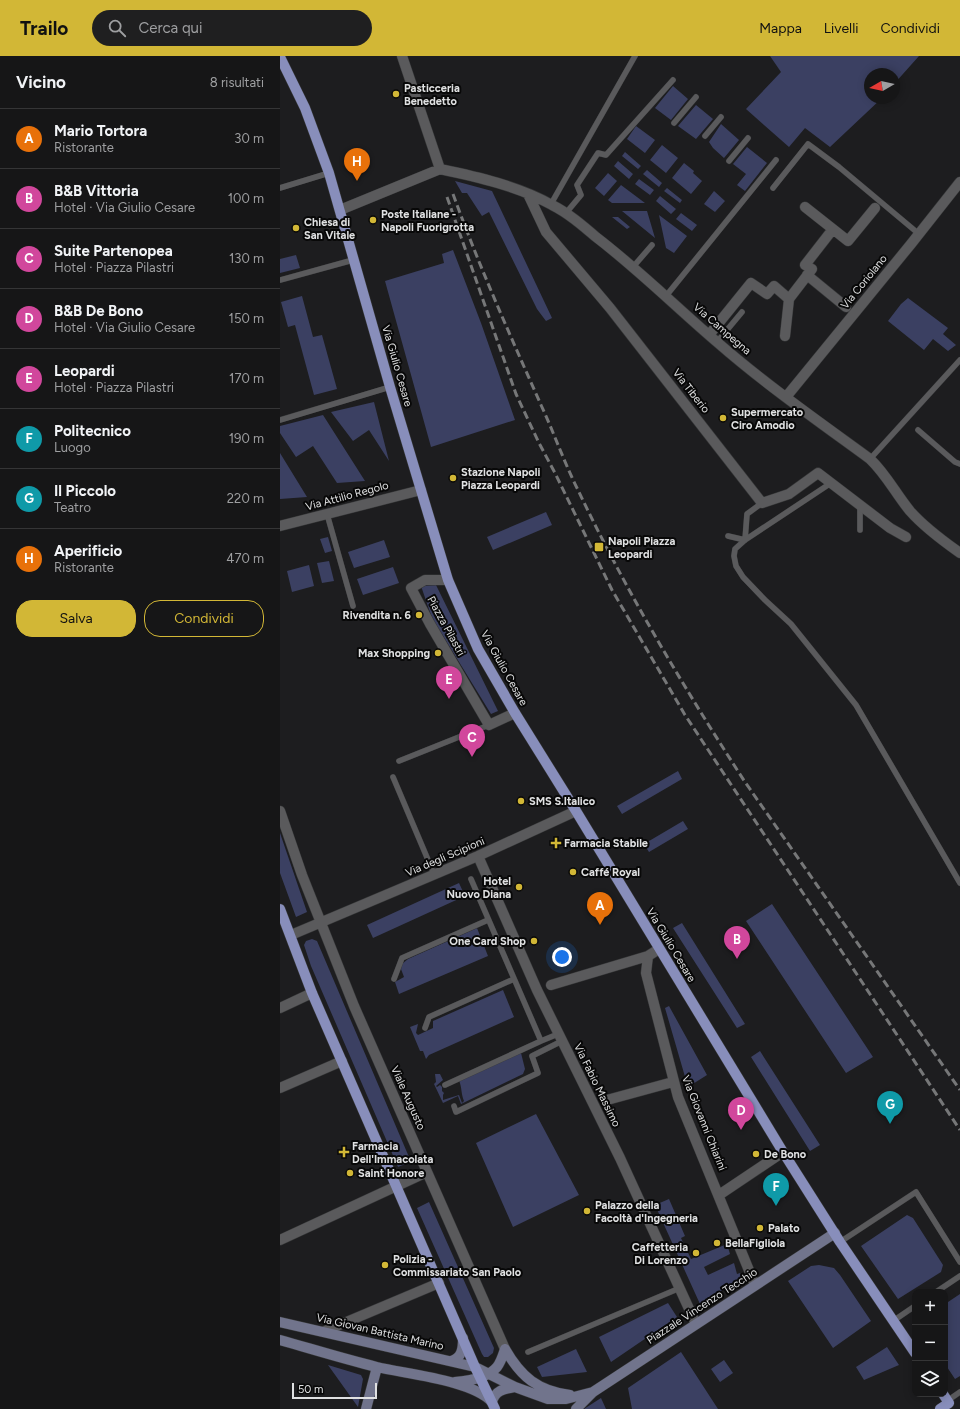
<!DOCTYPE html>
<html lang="it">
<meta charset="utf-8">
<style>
body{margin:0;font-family:Figtree,sans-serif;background:#1f1f20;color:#f1f3f6}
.controls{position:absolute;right:12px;bottom:12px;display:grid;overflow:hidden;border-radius:8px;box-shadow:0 2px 10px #0003}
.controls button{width:36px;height:36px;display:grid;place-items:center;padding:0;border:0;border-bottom:1px solid #353536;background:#161617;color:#f1f3f6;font:20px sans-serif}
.compass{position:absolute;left:584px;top:12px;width:36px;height:36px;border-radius:50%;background:#161617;box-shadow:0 2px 10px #0003;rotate:261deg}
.scale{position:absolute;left:12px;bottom:10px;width:85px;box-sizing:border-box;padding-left:4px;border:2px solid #e0e1e2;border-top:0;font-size:11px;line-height:14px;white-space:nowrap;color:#e0e1e2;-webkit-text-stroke:3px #080808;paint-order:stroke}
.you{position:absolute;left:282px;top:901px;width:14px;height:14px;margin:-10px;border:3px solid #fff;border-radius:50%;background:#1a73e8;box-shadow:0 0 0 6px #1a73e833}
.badge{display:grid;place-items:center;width:26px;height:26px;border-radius:50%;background:#d2b736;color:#fff;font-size:13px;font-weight:700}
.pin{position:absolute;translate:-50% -33px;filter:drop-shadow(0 1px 2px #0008)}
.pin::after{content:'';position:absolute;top:21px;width:14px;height:12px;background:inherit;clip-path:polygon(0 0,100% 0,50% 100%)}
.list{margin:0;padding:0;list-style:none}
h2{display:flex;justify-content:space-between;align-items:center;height:52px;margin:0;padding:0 16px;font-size:17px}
h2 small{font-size:13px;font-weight:400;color:#9e9fa1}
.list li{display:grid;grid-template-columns:26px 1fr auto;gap:12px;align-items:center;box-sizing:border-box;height:60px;padding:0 16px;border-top:1px solid #353536}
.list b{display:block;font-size:15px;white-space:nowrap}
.list p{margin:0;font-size:13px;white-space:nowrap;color:#9e9fa1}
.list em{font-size:13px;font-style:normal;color:#9e9fa1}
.actions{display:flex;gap:8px;padding:12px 16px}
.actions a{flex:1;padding:9px 0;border:1px solid #d2b736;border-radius:16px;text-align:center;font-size:14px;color:#d2b736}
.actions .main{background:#d2b736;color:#111}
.icon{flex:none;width:22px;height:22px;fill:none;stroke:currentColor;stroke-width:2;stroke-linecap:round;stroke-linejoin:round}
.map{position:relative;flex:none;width:680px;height:1353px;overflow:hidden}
header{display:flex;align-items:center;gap:24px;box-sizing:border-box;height:56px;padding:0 20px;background:#d2b736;color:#111}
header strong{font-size:19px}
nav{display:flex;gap:22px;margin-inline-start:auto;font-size:14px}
.search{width:280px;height:36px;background:#1f1f20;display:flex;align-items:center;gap:10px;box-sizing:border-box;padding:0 14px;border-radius:22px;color:#9e9fa1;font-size:15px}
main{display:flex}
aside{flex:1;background:#161617}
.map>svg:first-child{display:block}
.green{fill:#3b4062}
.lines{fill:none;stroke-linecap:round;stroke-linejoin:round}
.lane-casing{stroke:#373839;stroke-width:6}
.street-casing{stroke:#373839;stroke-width:11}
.secondary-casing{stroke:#373839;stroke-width:11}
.primary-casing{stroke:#373839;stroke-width:11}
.lane{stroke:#5a5a5c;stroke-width:5.5}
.street{stroke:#5a5a5c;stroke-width:10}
.secondary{stroke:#71748c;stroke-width:10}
.primary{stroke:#888ebb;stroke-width:10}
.rail{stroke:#767778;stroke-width:3;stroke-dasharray:8 4;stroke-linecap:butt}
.poi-dot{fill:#d2b736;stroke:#080808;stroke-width:1.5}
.labels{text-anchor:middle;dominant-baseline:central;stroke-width:4;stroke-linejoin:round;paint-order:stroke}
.poi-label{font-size:11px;font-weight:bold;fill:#e0e1e2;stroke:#080808;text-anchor:start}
.street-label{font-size:11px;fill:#e0e1e2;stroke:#080808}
</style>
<header>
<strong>Trailo</strong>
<div class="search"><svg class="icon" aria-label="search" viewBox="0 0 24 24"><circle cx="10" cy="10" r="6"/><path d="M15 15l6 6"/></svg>Cerca qui</div>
<nav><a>Mappa</a><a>Livelli</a><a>Condividi</a></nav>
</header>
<main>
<aside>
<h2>Vicino<small>8 risultati</small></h2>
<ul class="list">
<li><span class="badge" style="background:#e8710a">A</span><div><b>Mario Tortora</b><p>Ristorante</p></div><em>30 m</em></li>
<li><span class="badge" style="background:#d1479c">B</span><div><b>B&amp;B Vittoria</b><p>Hotel · Via Giulio Cesare</p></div><em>100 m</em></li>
<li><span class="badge" style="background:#d1479c">C</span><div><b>Suite Partenopea</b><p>Hotel · Piazza Pilastri</p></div><em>130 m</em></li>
<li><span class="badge" style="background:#d1479c">D</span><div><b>B&amp;B De Bono</b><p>Hotel · Via Giulio Cesare</p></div><em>150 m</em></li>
<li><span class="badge" style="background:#d1479c">E</span><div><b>Leopardi</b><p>Hotel · Piazza Pilastri</p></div><em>170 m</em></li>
<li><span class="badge" style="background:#0f9aa8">F</span><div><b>Politecnico</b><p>Luogo</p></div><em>190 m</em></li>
<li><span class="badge" style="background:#0f9aa8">G</span><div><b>Il Piccolo</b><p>Teatro</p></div><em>220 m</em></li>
<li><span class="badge" style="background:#e8710a">H</span><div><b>Aperificio</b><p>Ristorante</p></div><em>470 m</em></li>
</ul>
<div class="actions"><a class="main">Salva</a><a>Condividi</a></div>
</aside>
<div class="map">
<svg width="680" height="1353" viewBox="0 0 680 1353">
<rect width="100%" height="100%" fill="#1d1d1f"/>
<path class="green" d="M490,0H639L614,28V18H590V42H602L550,91L525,72L509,91L466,53L501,16Z
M393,30L408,43L391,64L375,52Z
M416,49L433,63L416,83L398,70Z
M441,68L459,84L444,102L433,92L429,86Z
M356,70L375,84L365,97L347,83Z
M382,89L398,102L386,117L370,104Z
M467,91L487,107L465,135L457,129L466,118L453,108Z
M345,96L361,110L358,113L342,100Z
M338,105L353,118L349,123L334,110Z
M404,107L414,115L413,117L422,125L411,138L392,122Z
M367,114L382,127L379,131L363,118Z
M328,117L337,125L324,140L315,132Z
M359,123L374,134L370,139L355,128Z
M175,125L212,135L272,262L266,265L257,253L209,156L202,160L187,137H182Z
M341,129L365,147H332L328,144Z
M387,132L402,144L400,147L384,135Z
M434,135L445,145L435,156L424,148Z
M380,140L396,153L391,158L376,145Z
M342,155H367L375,182Z
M401,157L417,169L412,175L396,163Z
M379,159L407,180L394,197L386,192Z
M332,161H338L350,171L347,173Z
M173,194L201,267L235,364L151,391L105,225L164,207L162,198Z
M16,199L20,212L0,217V203Z
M22,240L33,281L42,279L57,333L34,339L15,269L8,271L1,246Z
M628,242L668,272L663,278L676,289L668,295L653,283L644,294L608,265L621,248Z
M94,346L109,405L89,374L73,385L51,356Z
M43,359L85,425L57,427L33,390L16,401L0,377V370Z
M0,397L27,441L0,443Z
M266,456L272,469L213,494L207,481Z
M48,481L52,495L45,497L40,483Z
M104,484L110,501L74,512L68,496Z
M49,505L54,525L42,527L37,507Z
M29,509L34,530L12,536L7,515Z
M113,511L119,527L83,539L77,523Z
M156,529L218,655L211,658L152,562L141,530Z
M398,715L402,723L342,758L337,750Z
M403,765L408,773L369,796L364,788Z
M0,777L27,856L16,861L0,817Z
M179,827L185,840L93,882L87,869Z
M492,848L593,1001L566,1017L466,865Z
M402,867L465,968L457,972L393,872Z
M197,872L208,900L119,938L115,926L124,921L121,913L122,908L128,903Z
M32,883L37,885L129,1101V1103L128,1107L118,1111L31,910L24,889L26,885Z
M223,934L234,961L149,999L146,1003L143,995H140L130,971L138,968L136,977L138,979L153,972V965Z
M389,950L427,1019L408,1031L385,952Z
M480,995L540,1089L530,1095L471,1001Z
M241,997L245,1013L243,1018L181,1048L178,1040L163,1047L154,1028L156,1026L155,1018H160L163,1024L156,1030L157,1031L160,1029L162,1031V1035L164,1037L163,1039V1044L179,1039L182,1047L184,1045C181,1038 182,1032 179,1024Z
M256,1058L299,1139L233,1171L196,1087Z
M389,1143L405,1180L401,1182L411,1203L447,1188L450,1198L424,1211L428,1219L454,1207L457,1218L460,1217L462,1222L420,1248L375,1149Z
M149,1146L214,1292L213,1297L208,1301H204L202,1298L137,1152Z
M627,1159L633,1162L663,1209L661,1216L618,1243L581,1190Z
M539,1209L554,1212L560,1219L591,1265L553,1292L508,1225L531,1210Z
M680,1238V1320L675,1323L665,1308V1248Z
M388,1247L397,1261L331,1306L319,1281Z
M607,1291L619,1309L584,1324L576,1311Z
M296,1293L307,1316L262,1321L257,1311Z
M401,1296L438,1353H352L348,1332Z
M444,1304L453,1317L440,1326L431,1313Z
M48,1309L81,1319L83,1323L78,1351Z
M321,1342L326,1353H304Z"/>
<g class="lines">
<defs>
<path id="lane" d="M394,67L416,41
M425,80L441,61
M449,105L468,82
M0,132L49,117
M493,132L528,88L559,111L639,178
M271,148L355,0
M286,157L301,139L297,129L318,97L326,99L393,24
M353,211L372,189
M0,224L73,204
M386,240L496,104
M437,286L462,256
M0,364L110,331
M638,374L675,406L680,408
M590,403L680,304
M482,447L467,458L465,484L551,427
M47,458L73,550
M580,474V450
M448,480L465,484
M465,484L455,493L454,500L456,510L463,521L485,544L511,568L576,649L680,827
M119,705L209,669
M113,721L154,818
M114,923L122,902L208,864
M145,972L149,961L234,923
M261,985L278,978
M165,1029L261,985L191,823
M174,1050L176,1056L258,1017L252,1000L282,985
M560,1186L636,1136L680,1206
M656,1236L680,1220
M613,1265L635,1250
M248,1296L400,1232
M667,1345L680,1336"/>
<path id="street" d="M122,0L160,113
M160,113C198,121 238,130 272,149C288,157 302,169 316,181C358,213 396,251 437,286C485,328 538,365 590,403C606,418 616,438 630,455C644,471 663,485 680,497
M248,138L266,176L330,252L482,447L509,438L538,417L610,472L626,481
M525,151L568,185L595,152
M60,154L160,113
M527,219L566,251
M429,279L471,227L487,238L494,230L509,243
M505,280L509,243L532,213L525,209L553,173
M506,341L631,188L680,126
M0,470L141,434
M168,524H145L131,532L150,568L209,669L235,657
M0,755L22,819L74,950L225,1293
M198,800L257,934L340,1102L416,1268
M11,879L198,800L296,755
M379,893L368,900L366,917L398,1041L475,1229
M271,929L368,900
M0,952L32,937
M0,1032L62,1005
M327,1044L393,1026
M439,1139L503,1096
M0,1184L147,1116
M45,1275L159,1227"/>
<path id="secondary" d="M0,1266L195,1311L235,1331L268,1343H286L313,1336
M0,1284C32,1293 64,1303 97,1311C126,1318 192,1324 212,1346
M225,1293C241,1321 258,1335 290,1339
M171,1305C182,1302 183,1293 183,1282
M175,1326C188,1325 208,1322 217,1311C221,1306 223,1299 225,1293
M212,1346C215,1334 224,1333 235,1331
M86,1353L97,1311
M296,1353L313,1336L555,1177"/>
<path id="primary" d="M0,1L25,52L49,117L110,331L168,524L198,593L235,657L296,755L503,1096L560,1186L635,1297
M0,853L32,937L195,1311L215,1353
M660,1353L669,1347L663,1338"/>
</defs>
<use href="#lane" class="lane-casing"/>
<use href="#street" class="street-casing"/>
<use href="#secondary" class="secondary-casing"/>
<use href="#primary" class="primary-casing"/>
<use href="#lane" class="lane"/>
<use href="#street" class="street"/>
<use href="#secondary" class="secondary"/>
<use href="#primary" class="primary"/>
<path class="rail" d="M173,138C199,210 230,279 261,349C274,377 284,406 298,434C346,535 404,632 465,726L680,1034
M167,141L236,338L259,387L275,417L332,534L405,659L680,1074"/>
</g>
<g class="poi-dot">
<circle cx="116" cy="38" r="4"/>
<circle cx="93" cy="164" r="4"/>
<circle cx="16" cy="172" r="4"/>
<circle cx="443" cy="362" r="4"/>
<circle cx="173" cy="422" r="4"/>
<rect x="314" y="486" width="10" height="10" rx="2"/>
<circle cx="139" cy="559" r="4"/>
<circle cx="158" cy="597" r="4"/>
<circle cx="241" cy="745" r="4"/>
<path d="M274 781h4v4h4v4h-4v4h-4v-4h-4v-4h4z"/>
<circle cx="293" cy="816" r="4"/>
<circle cx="239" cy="831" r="4"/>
<circle cx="254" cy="885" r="4"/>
<path d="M62 1090h4v4h4v4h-4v4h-4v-4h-4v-4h4z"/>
<circle cx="476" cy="1098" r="4"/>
<circle cx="70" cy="1117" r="4"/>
<circle cx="307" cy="1155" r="4"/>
<circle cx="480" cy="1172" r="4"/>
<circle cx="437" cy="1187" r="4"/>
<circle cx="416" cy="1197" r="4"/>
<circle cx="105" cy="1209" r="4"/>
</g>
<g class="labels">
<g class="poi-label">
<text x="124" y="32">Pasticceria<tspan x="124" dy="13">Benedetto</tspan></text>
<text x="101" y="158">Poste Italiane -<tspan x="101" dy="13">Napoli Fuorigrotta</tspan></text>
<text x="24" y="166">Chiesa di<tspan x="24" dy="13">San Vitale</tspan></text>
<text x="451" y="356">Supermercato<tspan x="451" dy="13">Ciro Amodio</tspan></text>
<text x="181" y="416">Stazione Napoli<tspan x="181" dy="13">Piazza Leopardi</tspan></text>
<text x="328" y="485">Napoli Piazza<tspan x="328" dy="13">Leopardi</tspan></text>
<text x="131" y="559" text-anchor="end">Rivendita n. 6</text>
<text x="150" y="597" text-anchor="end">Max Shopping</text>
<text x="249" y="745">SMS S.Italico</text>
<text x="284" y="787">Farmacia Stabile</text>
<text x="301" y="816">Caffé Royal</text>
<text x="231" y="825" text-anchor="end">Hotel<tspan x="231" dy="13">Nuovo Diana</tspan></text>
<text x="246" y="885" text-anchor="end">One Card Shop</text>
<text x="72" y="1090">Farmacia<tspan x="72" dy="13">Dell'Immacolata</tspan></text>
<text x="484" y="1098">De Bono</text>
<text x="78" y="1117">Saint Honore</text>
<text x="315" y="1149">Palazzo della<tspan x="315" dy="13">Facoltà d'Ingegneria</tspan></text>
<text x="488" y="1172">Palato</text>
<text x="445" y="1187">BellaFigliola</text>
<text x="408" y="1191" text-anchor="end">Caffetteria<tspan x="408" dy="13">Di Lorenzo</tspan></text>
<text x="113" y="1203">Polizia -<tspan x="113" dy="13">Commissariato San Paolo</tspan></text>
</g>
<g class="street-label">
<text transform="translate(584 226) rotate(-51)">Via Coriolano</text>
<text transform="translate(442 273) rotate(41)">Via Campegna</text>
<text transform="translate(117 310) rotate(74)">Via Giulio Cesare</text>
<text transform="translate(411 335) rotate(52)">Via Tiberio</text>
<text transform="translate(67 440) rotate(-15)">Via Attilio Regolo</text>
<text transform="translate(166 570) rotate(61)">Piazza Pilastri</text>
<text transform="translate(224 612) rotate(61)">Via Giulio Cesare</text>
<text transform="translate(165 801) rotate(-23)">Via degli Scipioni</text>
<text transform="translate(391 889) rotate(59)">Via Giulio Cesare</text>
<text transform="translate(317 1029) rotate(64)">Via Fabio Massimo</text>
<text transform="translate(128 1042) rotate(66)">Viale Augusto</text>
<text transform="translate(424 1067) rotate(68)">Via Giovanni Chiarini</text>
<text transform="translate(422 1250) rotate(-33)">Piazzale Vincenzo Tecchio</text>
<text transform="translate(100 1276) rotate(13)">Via Giovan Battista Marino</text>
</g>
</g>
</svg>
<div class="controls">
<button>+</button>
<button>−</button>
<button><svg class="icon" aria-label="layers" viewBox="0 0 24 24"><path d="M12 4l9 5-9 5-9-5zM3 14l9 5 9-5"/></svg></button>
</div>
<svg class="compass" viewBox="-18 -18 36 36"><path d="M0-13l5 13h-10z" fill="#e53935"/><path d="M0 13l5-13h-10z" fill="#9e9fa1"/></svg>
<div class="scale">50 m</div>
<div class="you"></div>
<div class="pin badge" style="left:320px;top:869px;background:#e8710a">A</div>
<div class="pin badge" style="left:457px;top:903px;background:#d1479c">B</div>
<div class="pin badge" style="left:192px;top:701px;background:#d1479c">C</div>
<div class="pin badge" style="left:461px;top:1074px;background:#d1479c">D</div>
<div class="pin badge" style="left:169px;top:643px;background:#d1479c">E</div>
<div class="pin badge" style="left:496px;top:1150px;background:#0f9aa8">F</div>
<div class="pin badge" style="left:610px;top:1068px;background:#0f9aa8">G</div>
<div class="pin badge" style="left:77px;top:125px;background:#e8710a">H</div>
</div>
</main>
